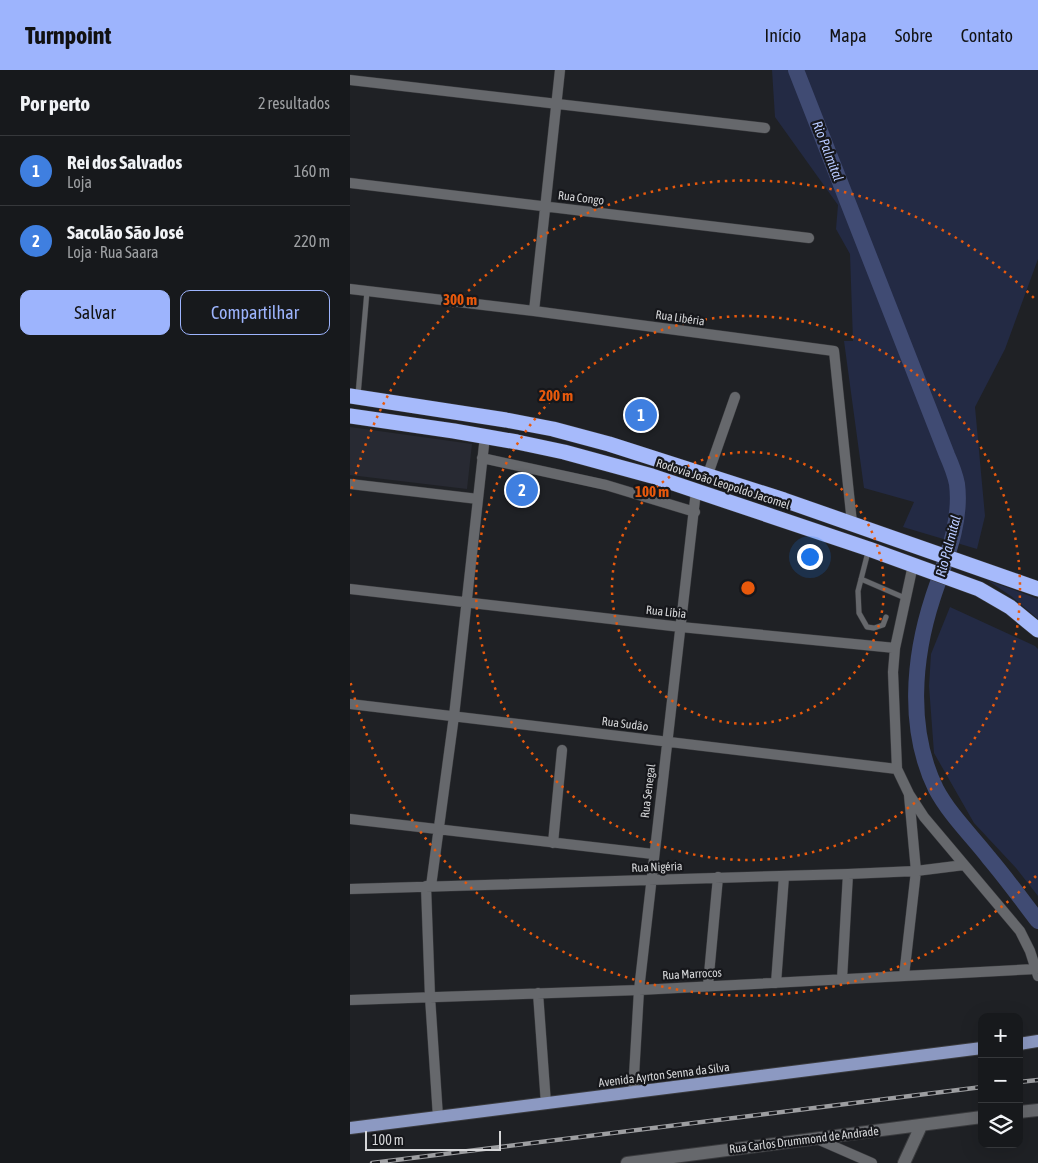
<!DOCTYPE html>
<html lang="pt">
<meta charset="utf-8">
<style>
body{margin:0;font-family:"Asap Condensed",sans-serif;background:#242629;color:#f1f3f6}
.controls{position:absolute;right:15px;bottom:15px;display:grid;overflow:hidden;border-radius:10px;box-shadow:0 5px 20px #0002}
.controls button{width:45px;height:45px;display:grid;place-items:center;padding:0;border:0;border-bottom:1px solid #36383b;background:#17191c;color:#f1f3f6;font:25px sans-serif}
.scale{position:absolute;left:15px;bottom:12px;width:136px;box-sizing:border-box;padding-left:5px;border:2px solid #d5d6d8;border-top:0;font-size:14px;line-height:18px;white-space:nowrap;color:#d5d6d8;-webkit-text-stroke:4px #16171b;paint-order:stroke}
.you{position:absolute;left:459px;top:486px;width:18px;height:18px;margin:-12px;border:4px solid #fff;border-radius:50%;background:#1a73e8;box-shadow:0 0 0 8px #1a73e833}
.badge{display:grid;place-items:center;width:32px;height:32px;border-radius:50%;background:#9db4fd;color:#fff;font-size:16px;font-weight:700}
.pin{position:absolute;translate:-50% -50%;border:2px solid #fff;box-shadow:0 1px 5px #0006}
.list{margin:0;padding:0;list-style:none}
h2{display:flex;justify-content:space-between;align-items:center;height:65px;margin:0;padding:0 20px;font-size:21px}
h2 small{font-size:16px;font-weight:400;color:#9ea0a3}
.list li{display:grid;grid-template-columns:32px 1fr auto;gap:15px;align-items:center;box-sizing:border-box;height:70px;padding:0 20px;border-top:1px solid #36383b}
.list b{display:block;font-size:19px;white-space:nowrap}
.list p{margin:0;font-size:16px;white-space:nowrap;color:#9ea0a3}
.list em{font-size:16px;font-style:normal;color:#9ea0a3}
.actions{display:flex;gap:10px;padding:15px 20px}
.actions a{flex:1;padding:11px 0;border:1px solid #9db4fd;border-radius:10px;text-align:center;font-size:18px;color:#9db4fd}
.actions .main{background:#9db4fd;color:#111}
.icon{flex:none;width:28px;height:28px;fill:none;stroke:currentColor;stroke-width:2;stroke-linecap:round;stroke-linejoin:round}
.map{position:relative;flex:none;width:688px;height:1093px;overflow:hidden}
header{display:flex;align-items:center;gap:30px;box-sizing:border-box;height:70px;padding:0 25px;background:#9db4fd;color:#111}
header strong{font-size:24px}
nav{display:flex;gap:28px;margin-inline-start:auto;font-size:18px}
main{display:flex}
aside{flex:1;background:#17191c}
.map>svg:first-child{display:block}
.built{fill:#282a33}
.green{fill:#232a44}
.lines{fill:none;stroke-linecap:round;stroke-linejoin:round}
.river{stroke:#404b73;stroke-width:16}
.lane-casing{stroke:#3a3b3e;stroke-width:6}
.street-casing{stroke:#3a3b3e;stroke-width:11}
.secondary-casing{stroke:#3a3b3e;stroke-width:14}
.primary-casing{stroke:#3a3b3e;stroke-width:14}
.highway-casing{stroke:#3a3b3e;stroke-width:16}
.lane{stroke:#66686c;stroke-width:5}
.street{stroke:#66686c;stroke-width:10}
.secondary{stroke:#66686c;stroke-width:12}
.primary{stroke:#8c99c2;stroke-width:12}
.highway{stroke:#a6bafb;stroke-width:15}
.rail-casing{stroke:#9d9ea1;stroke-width:4.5}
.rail{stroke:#16171b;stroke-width:2.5;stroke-dasharray:8;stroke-linecap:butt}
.ring{fill:none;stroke:#e8590c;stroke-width:2.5;stroke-dasharray:2.5 5}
.labels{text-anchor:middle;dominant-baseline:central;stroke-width:4.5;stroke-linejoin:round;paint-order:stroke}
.street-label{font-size:12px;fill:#d5d6d8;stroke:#16171b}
.water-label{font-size:14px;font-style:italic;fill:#b7c9ff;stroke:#16171b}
.centre{fill:#e8590c;stroke:#16171b;stroke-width:2.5}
.ring-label{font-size:15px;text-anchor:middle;font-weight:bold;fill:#e8590c;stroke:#16171b;stroke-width:4.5;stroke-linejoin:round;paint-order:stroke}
</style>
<header>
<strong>Turnpoint</strong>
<nav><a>Início</a><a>Mapa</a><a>Sobre</a><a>Contato</a></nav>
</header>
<main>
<aside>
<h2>Por perto<small>2 resultados</small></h2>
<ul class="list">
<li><span class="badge" style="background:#3f7fe0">1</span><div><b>Rei dos Salvados</b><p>Loja</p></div><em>160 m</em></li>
<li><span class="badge" style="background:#3f7fe0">2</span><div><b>Sacolão São José</b><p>Loja · Rua Saara</p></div><em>220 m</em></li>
</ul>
<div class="actions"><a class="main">Salvar</a><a>Compartilhar</a></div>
</aside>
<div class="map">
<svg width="688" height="1093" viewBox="0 0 688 1093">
<rect width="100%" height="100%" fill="#1f2125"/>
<path class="built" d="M0,357L122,374L117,419L0,405Z"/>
<path class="green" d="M422,0H688V189L655,279L625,337L635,446L627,479L553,457L564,432L514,418L494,271H503L500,184L486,159L488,135L425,47Z
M637,510L688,529V549L661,526Z
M600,537L685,576L688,579V826L666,798L624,753L584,683L579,616L581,584Z"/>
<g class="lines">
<path class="river" d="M446,0L597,385C601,394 605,404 607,414C612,453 595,491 583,527C563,588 557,660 586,719C600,745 621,765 639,788C656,808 672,830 688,851"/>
<defs>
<path id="lane" d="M8,325L17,221
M518,482L508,521L509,543L517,557L524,558L533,555L536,547
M511,509L555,528"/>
<path id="street" d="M0,10L415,58
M0,113L459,168
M0,219L184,241L484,281L502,453
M184,241L210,0
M132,388L256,415L345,442
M358,404L385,327
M0,414L128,429
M563,495L545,578L543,602L547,699L559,724L574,747L670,861L680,881L688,906
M0,519L331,557L545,578
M0,634L547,699
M0,749L303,784
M203,773L212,680
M76,816L80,927L88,1047
M81,816L104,646L135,366
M0,819L498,804L566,801L614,795
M554,906L566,801L559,725
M492,909L498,804
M426,913L434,806
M358,915L368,807
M188,923L196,1034
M0,930L289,920L686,899
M283,1023L289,920L346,421
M467,1069L522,1093"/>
<path id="secondary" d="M669,1042L688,1040
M277,1093L632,1047
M554,1093L571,1056"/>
<path id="primary" d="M669,974L688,971
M0,1058L632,978"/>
<path id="highway" d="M0,326L156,350L203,359L259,374L434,430L688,519
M0,346L104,361L167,372L214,382L302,406L519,479L629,519L660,537L688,560"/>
</defs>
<use href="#lane" class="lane-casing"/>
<use href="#street" class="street-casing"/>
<use href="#secondary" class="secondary-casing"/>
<use href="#primary" class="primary-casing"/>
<use href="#highway" class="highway-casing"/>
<use href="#lane" class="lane"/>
<use href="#street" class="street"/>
<use href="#secondary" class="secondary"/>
<use href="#primary" class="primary"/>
<use href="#highway" class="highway"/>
<defs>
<path id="rail" d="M669,1012L688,1010
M22,1093L632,1017"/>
</defs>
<use href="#rail" class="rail-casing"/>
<use href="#rail" class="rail"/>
</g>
<g class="ring">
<circle cx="398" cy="518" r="136"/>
<circle cx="398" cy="518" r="272"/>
<path d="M686 806A408 408 0 0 1 0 610M0 426A408 408 0 0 1 686 230"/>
</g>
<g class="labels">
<g class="street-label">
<text transform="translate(231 128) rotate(7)">Rua Congo</text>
<text transform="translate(330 248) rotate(8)">Rua Libéria</text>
<text transform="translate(373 414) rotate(18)">Rodovia João Leopoldo Jacomel</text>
<text transform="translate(316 542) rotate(6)">Rua Líbia</text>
<text transform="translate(275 654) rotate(7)">Rua Sudão</text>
<text transform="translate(298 721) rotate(-83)">Rua Senegal</text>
<text transform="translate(307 797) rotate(-2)">Rua Nigéria</text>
<text transform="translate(342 904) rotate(-3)">Rua Marrocos</text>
<text transform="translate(314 1005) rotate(-7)">Avenida Ayrton Senna da Silva</text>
<text transform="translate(454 1070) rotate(-7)">Rua Carlos Drummond de Andrade</text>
</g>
<g class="water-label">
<text transform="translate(478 81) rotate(69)">Rio Palmital</text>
<text transform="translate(598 476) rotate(-75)">Rio Palmital</text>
</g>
</g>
<circle cx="398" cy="518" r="8" class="centre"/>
<g class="ring-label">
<text x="110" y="235">300 m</text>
<text x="206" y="331">200 m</text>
<text x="302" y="427">100 m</text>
</g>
</svg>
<div class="controls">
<button>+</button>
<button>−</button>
<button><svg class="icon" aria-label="layers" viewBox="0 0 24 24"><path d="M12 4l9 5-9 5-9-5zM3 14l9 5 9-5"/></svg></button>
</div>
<div class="scale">100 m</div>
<div class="you"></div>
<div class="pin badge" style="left:291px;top:345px;background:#3f7fe0">1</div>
<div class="pin badge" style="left:172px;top:420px;background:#3f7fe0">2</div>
</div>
</main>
